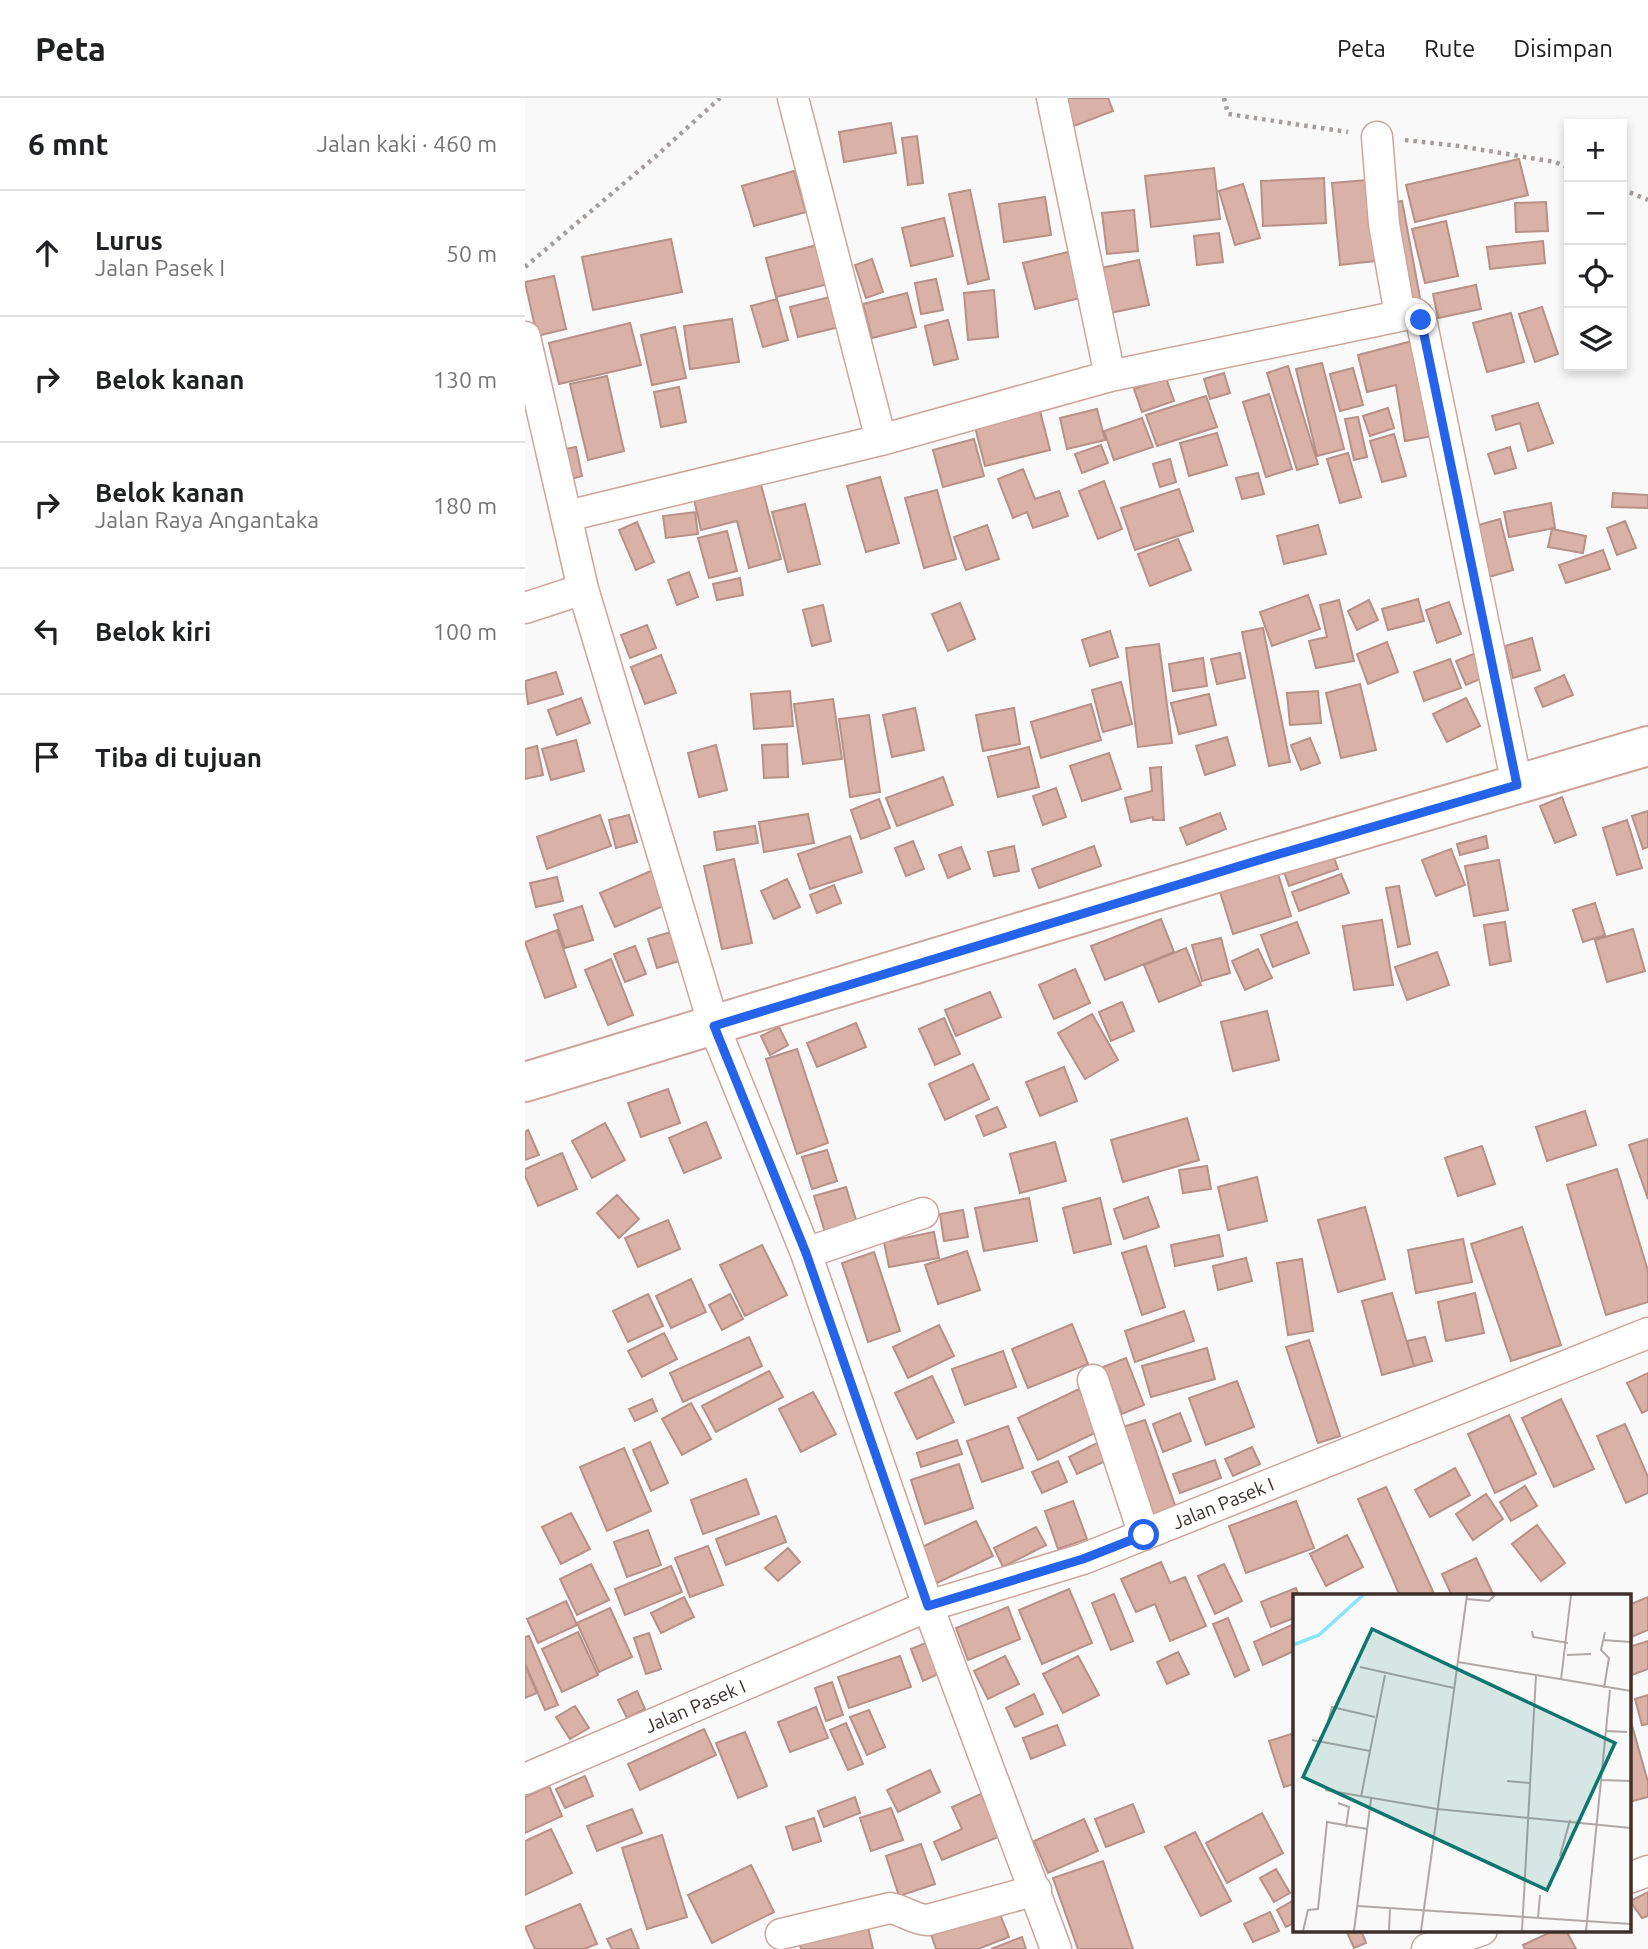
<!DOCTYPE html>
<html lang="id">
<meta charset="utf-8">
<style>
body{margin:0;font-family:Ubuntu,sans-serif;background:#f2f2f2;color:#202124}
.controls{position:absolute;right:21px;top:21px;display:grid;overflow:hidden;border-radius:0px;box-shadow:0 4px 10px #0003}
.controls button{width:63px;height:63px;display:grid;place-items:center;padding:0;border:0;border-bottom:2px solid #e0e0e0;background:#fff;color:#202124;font:35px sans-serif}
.stop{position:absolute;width:21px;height:21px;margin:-16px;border:5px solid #2563eb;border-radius:50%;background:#fff}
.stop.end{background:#2563eb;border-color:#fff;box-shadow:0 2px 7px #0008}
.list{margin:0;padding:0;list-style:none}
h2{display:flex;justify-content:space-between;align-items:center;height:91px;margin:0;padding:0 28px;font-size:30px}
h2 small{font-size:23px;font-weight:400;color:#757577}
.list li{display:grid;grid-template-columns:46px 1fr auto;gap:21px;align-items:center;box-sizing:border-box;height:126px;padding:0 28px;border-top:2px solid #e0e0e0}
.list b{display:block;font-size:26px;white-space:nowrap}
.list p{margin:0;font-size:23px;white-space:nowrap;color:#757577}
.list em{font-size:23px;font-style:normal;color:#757577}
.icon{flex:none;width:38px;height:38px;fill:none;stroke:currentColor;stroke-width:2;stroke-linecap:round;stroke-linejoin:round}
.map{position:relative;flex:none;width:1123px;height:1851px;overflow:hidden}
header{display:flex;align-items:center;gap:42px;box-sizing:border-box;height:98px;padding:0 35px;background:#fff;border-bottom:2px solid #e0e0e0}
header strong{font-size:33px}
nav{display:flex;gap:38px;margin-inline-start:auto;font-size:24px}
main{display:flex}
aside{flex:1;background:#fff}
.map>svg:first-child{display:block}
.building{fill:#d9b1a7;stroke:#b79087;stroke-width:2}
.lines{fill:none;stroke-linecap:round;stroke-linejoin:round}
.street-casing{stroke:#cca59b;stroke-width:33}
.secondary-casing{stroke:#cca59b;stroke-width:42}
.path{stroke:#a49d9b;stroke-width:4.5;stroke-dasharray:3.5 5;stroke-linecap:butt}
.street{stroke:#fff;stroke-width:30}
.secondary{stroke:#fff;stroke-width:38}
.route{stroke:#2563eb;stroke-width:9}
.labels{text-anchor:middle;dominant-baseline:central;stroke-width:7;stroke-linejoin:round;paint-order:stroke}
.street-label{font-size:19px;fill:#3f2f2b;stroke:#fff}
.inset-river{fill:none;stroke:#88e5fd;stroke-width:3.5}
.inset-road{fill:none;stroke:#afa8a7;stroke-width:2}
.view{fill:#0f766e;fill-opacity:0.15;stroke:#0f766e;stroke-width:3.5}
.inset-edge{fill:none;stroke:#3f2f2b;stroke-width:3.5}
</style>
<header>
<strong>Peta</strong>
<nav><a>Peta</a><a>Rute</a><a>Disimpan</a></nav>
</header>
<main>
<aside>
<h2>6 mnt<small>Jalan kaki · 460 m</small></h2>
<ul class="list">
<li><svg class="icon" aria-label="ahead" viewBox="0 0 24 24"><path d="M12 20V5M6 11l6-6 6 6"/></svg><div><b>Lurus</b><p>Jalan Pasek I</p></div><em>50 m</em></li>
<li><svg class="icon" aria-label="right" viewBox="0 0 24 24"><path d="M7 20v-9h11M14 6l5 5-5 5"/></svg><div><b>Belok kanan</b></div><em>130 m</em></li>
<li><svg class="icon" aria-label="right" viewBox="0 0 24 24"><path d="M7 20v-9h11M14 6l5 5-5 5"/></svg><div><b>Belok kanan</b><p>Jalan Raya Angantaka</p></div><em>180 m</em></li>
<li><svg class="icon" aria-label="left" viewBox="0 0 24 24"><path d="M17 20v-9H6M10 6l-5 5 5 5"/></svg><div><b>Belok kiri</b></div><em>100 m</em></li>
<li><svg class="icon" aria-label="arrive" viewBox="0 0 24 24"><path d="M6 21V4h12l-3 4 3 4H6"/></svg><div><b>Tiba di tujuan</b></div></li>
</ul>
</aside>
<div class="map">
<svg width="1123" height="1851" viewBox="0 0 1123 1851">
<rect width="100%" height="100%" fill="#f9f9f9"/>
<path class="building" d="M539,0H583L588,13L549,28Z
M366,25L371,55L319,64L314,34Z
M392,38L398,85L383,87L377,40Z
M994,61L1003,97L890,124L881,87Z
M689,70L695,121L626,129L620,78Z
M269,73L281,114L229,128L217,88Z
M799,80L801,125L738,128L736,83Z
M842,82L850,163L815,167L807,85Z
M718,86L735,140L710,147L694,93Z
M445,92L464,181L443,186L424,96Z
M520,99L526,137L479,144L474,106Z
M877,103L896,205L879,208L859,106Z
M1021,104L1023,133L991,134L990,105Z
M609,112L613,153L582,156L577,115Z
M419,120L428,158L386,168L377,130Z
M921,123L933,178L900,185L887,131Z
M694,135L698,164L672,167L669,138Z
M146,141L157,194L68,212L57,159Z
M1018,143L1020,165L965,171L962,149Z
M296,146L307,185L251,199L241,160Z
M543,154L555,200L510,211L498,165Z
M347,161L358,194L341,200L330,167Z
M614,162L624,207L585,215L576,170Z
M29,178L41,231L12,238L0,184Z
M411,181L418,212L396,216L390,185Z
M951,187L956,211L913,220L908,196Z
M469,192L473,239L443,242L439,195Z
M382,195L391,229L347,240L338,206Z
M305,199L314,229L273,239L265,209Z
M252,201L263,242L238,249L226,208Z
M1017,209L1033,256L1010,264L994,216Z
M986,215L999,264L962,274L948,225Z
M207,221L214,264L165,271L159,228Z
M423,222L433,261L409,267L400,228Z
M105,225L116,267L34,286L24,245Z
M150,229L161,280L127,287L116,237Z
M895,241L913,337L880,343L871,287L842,294L833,257Z
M797,265L819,351L792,358L771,271Z
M763,268L793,366L772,372L742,275Z
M828,270L838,307L815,313L805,276Z
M699,275L705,295L685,301L679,281Z
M82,278L99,353L63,362L45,286Z
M641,280L649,303L617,314L609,291Z
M154,289L161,324L136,329L129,294Z
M744,296L767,371L741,379L718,304Z
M681,298L692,329L632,348L621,317Z
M1013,305L1028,345L1003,353L995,325L971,332L967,318Z
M863,310L869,330L845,338L838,318Z
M572,311L580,342L542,351L535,320Z
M515,313L525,352L460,368L450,329Z
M833,319L842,359L829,362L820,321Z
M617,320L628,349L589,362L579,333Z
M692,335L702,367L664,378L655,345Z
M869,336L881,378L857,384L845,343Z
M449,341L459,378L418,389L408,352Z
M576,347L583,365L557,375L550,356Z
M51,349L57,378L42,382L35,352Z
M985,349L991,370L970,376L963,356Z
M823,355L836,399L815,405L802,361Z
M645,361L651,384L635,389L628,366Z
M498,371L510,401L534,393L543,418L508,430L502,414L488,420L473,381Z
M733,375L739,396L717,401L711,380Z
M355,379L374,445L341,454L322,388Z
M579,383L597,431L573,441L554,393Z
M236,387L256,461L224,470L212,423L176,432L169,401Z
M654,391L668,433L610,452L596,410Z
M412,392L431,461L399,470L380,400Z
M1088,395L1123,397V410L1087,409Z
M1026,405L1030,430L984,439L979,414Z
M280,406L295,466L263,474L247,414Z
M170,414L173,436L141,440L138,418Z
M975,421L988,472L964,479L950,428Z
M1100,423L1111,450L1092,457L1082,430Z
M112,424L129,464L111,472L94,432Z
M462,427L474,461L441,472L429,439Z
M793,427L801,456L759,466L752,438Z
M1027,431L1061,438L1058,455L1023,449Z
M202,433L212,473L184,480L173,440Z
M653,441L666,472L625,488L613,456Z
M1078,452L1085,471L1041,485L1034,467Z
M164,474L173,499L152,507L143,482Z
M215,480L218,497L192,502L188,486Z
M783,497L795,531L747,548L735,514Z
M893,501L899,523L863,532L857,511Z
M814,502L829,563L791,570L784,543L802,539L795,507Z
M844,502L853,522L832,532L823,513Z
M924,504L936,536L912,545L901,512Z
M435,505L450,541L423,553L407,516Z
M298,507L306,543L287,548L278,512Z
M122,527L131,550L105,560L96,537Z
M738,530L765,664L744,668L717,534Z
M585,533L593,559L565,568L557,542Z
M1007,540L1015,572L988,580L980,548Z
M862,544L873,574L843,586L832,556Z
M634,546L647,645L613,649L601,550Z
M958,552L967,576L941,587L931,563Z
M715,555L720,580L692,586L686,561Z
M136,557L151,595L120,606L106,569Z
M678,560L682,588L648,593L644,566Z
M925,561L936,590L899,603L889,574Z
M31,574L38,596L3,606L0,583Z
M1039,577L1048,597L1018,609L1010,590Z
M596,584L607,626L578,634L567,592Z
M835,586L851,652L816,660L801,595Z
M265,593L268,628L229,631L226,596Z
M793,593L796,625L765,627L762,595Z
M684,596L691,627L654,636L646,605Z
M56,600L65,625L32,637L23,612Z
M941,600L955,628L922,644L908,616Z
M308,601L317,661L278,666L269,606Z
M566,606L576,642L516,660L506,624Z
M390,610L399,652L367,659L358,617Z
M489,610L495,646L458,653L451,617Z
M344,617L355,694L325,699L314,621Z
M702,639L710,667L680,677L671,648Z
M785,640L795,665L776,672L766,647Z
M51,642L59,673L26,682L17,651Z
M262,646L263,679L239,680L237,647Z
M191,647L202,692L174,699L163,655Z
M12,648L18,677L0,681V651Z
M504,649L514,689L473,699L463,659Z
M584,655L596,691L557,703L545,668Z
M636,669L639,722H628V719L606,724L600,700L627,693L625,670Z
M418,679L428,707L372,728L361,700Z
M531,690L541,719L518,727L508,698Z
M1037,699L1051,737L1030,745L1015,708Z
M354,701L365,730L336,741L326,712Z
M1123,713V749L1118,751L1107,718Z
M695,715L701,731L662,747L655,730Z
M283,716L289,745L239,754L234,724Z
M75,717L86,748L22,771L12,739Z
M104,717L112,744L91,750L84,722Z
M1102,722L1117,770L1092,777L1078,730Z
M230,728L233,745L192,752L189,734Z
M325,738L337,774L285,791L273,756Z
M961,738L963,750L935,757L932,746Z
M388,743L399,771L381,778L370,750Z
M489,748L494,773L469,778L463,754Z
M569,748L576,768L514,790L507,771Z
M436,749L445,771L423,780L414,757Z
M926,751L940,787L911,798L897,762Z
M807,754L813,771L764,788L758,771Z
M209,761L227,845L197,851L179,768Z
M974,762L983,812L949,818L940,768Z
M128,772L143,806L90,829L75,795Z
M753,776L766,818L708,836L695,794Z
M816,776L824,795L774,813L767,794Z
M32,779L38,803L11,809L5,785Z
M262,781L275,809L249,821L236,793Z
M309,787L316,805L292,815L285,797Z
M874,788L885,846L873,849L861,790Z
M1070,805L1080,837L1058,844L1048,812Z
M57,808L68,842L40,850L29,817Z
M636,821L649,854L580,882L566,848Z
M857,822L868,887L829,892L818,828Z
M772,824L784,855L748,869L736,837Z
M980,824L986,863L965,867L959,827Z
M1108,831L1120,873L1082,884L1070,842Z
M32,832L51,889L20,900L0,844Z
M149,833L157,862L132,870L123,841Z
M696,840L705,875L677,883L667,847Z
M110,848L121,876L100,884L89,856Z
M661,850L676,887L634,904L619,867Z
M733,851L747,880L720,892L707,863Z
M912,854L924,887L882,902L870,869Z
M86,861L108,917L83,927L60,872Z
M550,871L565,905L529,921L514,887Z
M465,894L476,919L431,938L420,912Z
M597,904L609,933L586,943L574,914Z
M742,913L754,962L708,973L696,924Z
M567,916L593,962L560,981L533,935Z
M419,920L435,956L410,967L394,931Z
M331,925L341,949L292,969L282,945Z
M254,929L263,947L245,957L236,938Z
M272,951L303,1045L272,1056L241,961Z
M448,966L464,1001L420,1022L404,986Z
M539,969L552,1003L515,1018L501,984Z
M143,991L155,1025L116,1039L103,1005Z
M472,1009L481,1029L459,1038L451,1018Z
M1060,1013L1071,1047L1022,1063L1011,1029Z
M662,1020L674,1062L598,1084L586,1042Z
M181,1024L196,1060L159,1075L144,1040Z
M80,1025L100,1062L67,1080L47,1043Z
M3,1032L14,1057L0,1062V1034Z
M1123,1041V1101L1104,1047Z
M530,1044L541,1083L495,1095L485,1056Z
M957,1048L970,1086L933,1098L920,1060Z
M302,1052L312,1083L287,1091L277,1059Z
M37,1055L52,1091L13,1108L0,1078V1071Z
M682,1068L686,1091L658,1095L654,1072Z
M1092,1071L1123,1173V1204L1081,1217L1042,1087Z
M732,1079L742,1123L703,1132L693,1089Z
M321,1089L334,1132L302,1141L289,1098Z
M92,1097L114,1121L94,1140L72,1115Z
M623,1099L634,1129L599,1141L589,1111Z
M504,1100L512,1143L459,1153L450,1110Z
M575,1100L586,1146L549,1155L538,1110Z
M840,1109L860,1181L813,1194L793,1122Z
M438,1112L443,1139L419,1143L415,1116Z
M143,1122L155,1151L113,1169L100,1140Z
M997,1129L1036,1247L986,1263L946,1146Z
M409,1134L414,1160L364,1169L359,1144Z
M694,1137L698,1158L650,1168L646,1147Z
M938,1141L947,1184L891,1195L883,1152Z
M237,1147L262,1197L220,1218L195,1167Z
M621,1148L640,1209L617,1217L597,1155Z
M442,1153L455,1192L413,1206L400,1167Z
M349,1154L375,1233L343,1244L317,1165Z
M721,1160L727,1183L693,1192L688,1168Z
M777,1161L788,1233L763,1237L752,1165Z
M166,1181L181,1214L146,1230L131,1198Z
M867,1195L889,1268L857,1277L837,1203Z
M950,1195L959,1235L921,1243L913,1204Z
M123,1196L138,1228L103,1244L88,1213Z
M205,1196L218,1221L197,1232L184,1207Z
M659,1213L669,1243L610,1264L600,1233Z
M547,1226L563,1266L503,1290L487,1251Z
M414,1227L429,1258L383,1280L368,1249Z
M139,1235L152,1261L117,1279L103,1253Z
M224,1239L237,1268L158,1304L145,1275Z
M900,1239L907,1263L889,1268L882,1243Z
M784,1242L815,1338L793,1345L761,1249Z
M682,1250L690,1281L626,1299L617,1268Z
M478,1253L491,1289L440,1307L427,1271Z
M601,1260L619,1307L597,1316L578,1269Z
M244,1273L258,1299L191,1334L177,1308Z
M1123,1275V1312L1117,1315L1102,1285Z
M407,1278L429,1324L392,1341L370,1295Z
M712,1283L729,1329L681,1347L664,1300Z
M554,1291L574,1333L513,1362L493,1320Z
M288,1294L311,1336L276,1354L254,1311Z
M127,1301L132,1313L110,1323L104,1311Z
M1036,1301L1069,1371L1029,1389L997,1320Z
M166,1305L186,1341L157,1357L137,1321Z
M655,1315L666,1343L638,1354L628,1326Z
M984,1317L1011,1376L970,1395L943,1336Z
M620,1322L652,1413L627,1422L595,1330Z
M1100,1326L1123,1379V1395L1101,1405L1072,1338Z
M483,1328L498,1370L457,1384L442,1343Z
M432,1342L437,1356L396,1369L392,1355Z
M576,1343L585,1361L552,1376L544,1359Z
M125,1344L143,1385L126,1393L108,1352Z
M727,1349L735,1366L708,1378L700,1361Z
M99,1350L126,1413L82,1433L55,1369Z
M690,1362L696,1380L655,1395L648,1376Z
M533,1363L542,1384L517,1395L507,1374Z
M434,1366L448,1410L400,1426L386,1382Z
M930,1370L945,1397L905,1419L890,1392Z
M221,1381L234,1416L178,1436L166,1402Z
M1000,1388L1012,1408L986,1423L975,1404Z
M861,1389L910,1498H875L833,1401Z
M961,1396L978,1421L948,1442L931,1416Z
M548,1403L562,1441L533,1451L520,1413Z
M771,1403L789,1450L721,1475L704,1428Z
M46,1415L65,1451L36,1466L17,1429Z
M251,1418L261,1444L201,1467L191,1441Z
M451,1423L468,1458L408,1487L391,1452Z
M1012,1427L1040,1465L1016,1483L987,1446Z
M511,1429L521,1447L478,1469L469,1450Z
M123,1432L136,1467L102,1479L89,1444Z
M822,1437L838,1469L801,1488L785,1456Z
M183,1448L198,1487L165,1499L150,1460Z
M263,1450L275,1464L253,1483L240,1470Z
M951,1460L969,1498H927L917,1476Z
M636,1464L645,1485L660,1479L681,1528L645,1543L630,1506L611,1514L596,1481Z
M66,1466L84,1502L52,1517L35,1481Z
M699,1466L717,1503L690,1516L673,1478Z
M146,1468L157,1494L100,1517L90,1491Z
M771,1490L774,1498H769V1520L746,1529L736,1504Z
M544,1491L567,1545L517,1566L494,1512Z
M589,1496L608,1543L586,1552L567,1505Z
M159,1499L169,1519L136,1535L126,1515Z
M1123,1499V1532L1104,1540V1507Z
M41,1503L52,1527L13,1545L2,1521Z
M483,1509L495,1541L443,1562L431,1530Z
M85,1510L107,1559L74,1574L52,1525Z
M703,1520L724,1572L710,1579L688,1526Z
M769,1526V1553L738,1567L729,1544Z
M53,1534L73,1577L37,1594L17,1551Z
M124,1535L136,1571L121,1576L109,1540Z
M4,1538L33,1607L20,1612L0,1565V1539Z
M410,1541L422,1572L398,1583L386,1551Z
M1123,1543V1571L1104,1578V1549Z
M653,1554L664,1576L642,1586L632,1564Z
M375,1558L386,1589L324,1610L313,1579Z
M480,1558L494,1586L463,1601L449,1573Z
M553,1558L574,1597L538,1615L518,1576Z
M0,1567L12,1595L0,1600Z
M307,1584L318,1617L301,1623L290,1590Z
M112,1593L120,1611L102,1620L93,1602Z
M509,1596L518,1616L490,1629L481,1610Z
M1123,1597V1626L1117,1627L1110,1601Z
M50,1608L64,1630L45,1641L31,1619Z
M291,1609L303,1640L265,1654L253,1624Z
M344,1612L360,1649L342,1657L325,1619Z
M1104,1617L1123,1684V1699L1104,1704Z
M321,1625L338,1666L323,1672L305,1632Z
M532,1627L540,1647L506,1661L498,1640Z
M179,1631L191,1657L115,1692L103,1666Z
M220,1634L242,1688L213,1700L191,1645Z
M769,1635V1686L759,1689L744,1643Z
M405,1672L415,1694L373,1714L362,1692Z
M60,1678L68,1698L40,1710L31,1691Z
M24,1688L37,1718L0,1735V1699Z
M458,1695L478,1737L417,1762L409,1744L437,1731L427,1709Z
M330,1699L335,1715L299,1729L293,1713Z
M608,1706L619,1734L581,1749L570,1721Z
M366,1710L378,1742L346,1753L335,1720Z
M107,1711L117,1735L72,1753L62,1728Z
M737,1715L758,1755L702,1785L681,1745Z
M289,1720L296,1743L268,1752L261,1729Z
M559,1721L573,1753L523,1775L509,1743Z
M26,1731L47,1775L0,1797V1743Z
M670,1734L706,1803L676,1818L640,1749Z
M137,1737L162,1819L122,1831L97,1750Z
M396,1746L410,1786L374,1798L361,1758Z
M578,1763L608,1851H553L528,1780Z
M226,1767L249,1814L187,1845L163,1797Z
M751,1771L765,1795L749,1804L735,1780Z
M1123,1794V1818L1117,1820L1105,1803Z
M769,1802V1825L761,1829L752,1812Z
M55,1806L72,1846L59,1851H10L0,1829Z
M473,1811L484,1839L453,1851H411L406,1836Z
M745,1814L754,1833L728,1844L719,1826Z
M343,1829L348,1851H276L274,1843Z
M106,1831L114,1851H87L82,1841Z
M821,1832H836L841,1845L829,1850Z
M1030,1832H1041L1051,1851H1000L998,1847Z
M497,1839L501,1851H466Z"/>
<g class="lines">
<defs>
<path id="street" d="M268,0L356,342
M527,0L585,278
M852,39L859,126L875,217
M0,239L58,491L189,928L281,1155L403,1508L531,1851
M42,418L356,342L585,278L889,215L893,218L897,226L992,687
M0,510L58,491
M281,1155L398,1115
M568,1282L619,1437
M0,1681L403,1508L558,1461L1123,1235
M1104,1780L1123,1773
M256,1836L365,1810C378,1812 390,1822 403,1822L511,1792
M902,1851L957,1832"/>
<path id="secondary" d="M0,984L744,759L1123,648"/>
</defs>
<use href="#street" class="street-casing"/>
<use href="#secondary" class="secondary-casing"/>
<path class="path" d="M699,0L703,16L823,34
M880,42L934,48L1030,64L1044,70
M1097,91L1123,102
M0,169L130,59L195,0"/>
<use href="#street" class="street"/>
<use href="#secondary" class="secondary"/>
</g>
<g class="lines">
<path class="route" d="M619,1437L558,1461L403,1508L281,1155L189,928L744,759L992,687L896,222"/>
</g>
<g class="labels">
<g class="street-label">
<text transform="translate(698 1405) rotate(-22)">Jalan Pasek I</text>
<text transform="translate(170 1608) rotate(-23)">Jalan Pasek I</text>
</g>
</g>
<g transform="translate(768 1496)">
<rect width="338" height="338" fill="#f9f9f9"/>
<path class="inset-river" d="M0,51L26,41L70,1"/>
<path class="inset-road" d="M173,5L196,7L202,1M239,37L240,43L275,49M310,46L338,48M274,61L298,60M165,68L338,97M67,73L161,94M268,86L278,1M311,94L316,64L308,56L312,38M35,128L39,113L82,123M313,137L334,138M19,146L77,157M308,186L338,187M214,187L237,189M32,196L144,215L338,234M68,203L92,81M45,209L56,213L53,233M267,262L277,226M65,312L338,330M245,324L247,301M10,337L15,316L25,315L34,228L74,235M61,337L78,205M96,337L97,314M128,337L174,1M229,337L243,81M293,337L317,96"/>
<path class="view" d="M79,35L322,149L254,296L10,183Z"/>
<rect width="338" height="338" class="inset-edge"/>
</g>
</svg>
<div class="controls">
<button>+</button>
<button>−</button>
<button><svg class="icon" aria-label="locate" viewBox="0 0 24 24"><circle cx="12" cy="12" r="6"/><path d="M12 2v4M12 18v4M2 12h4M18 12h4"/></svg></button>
<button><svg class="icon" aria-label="layers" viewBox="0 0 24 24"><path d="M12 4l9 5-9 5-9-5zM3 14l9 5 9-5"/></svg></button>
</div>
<div class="stop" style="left:619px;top:1437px"></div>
<div class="stop end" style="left:896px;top:222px"></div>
</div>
</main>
